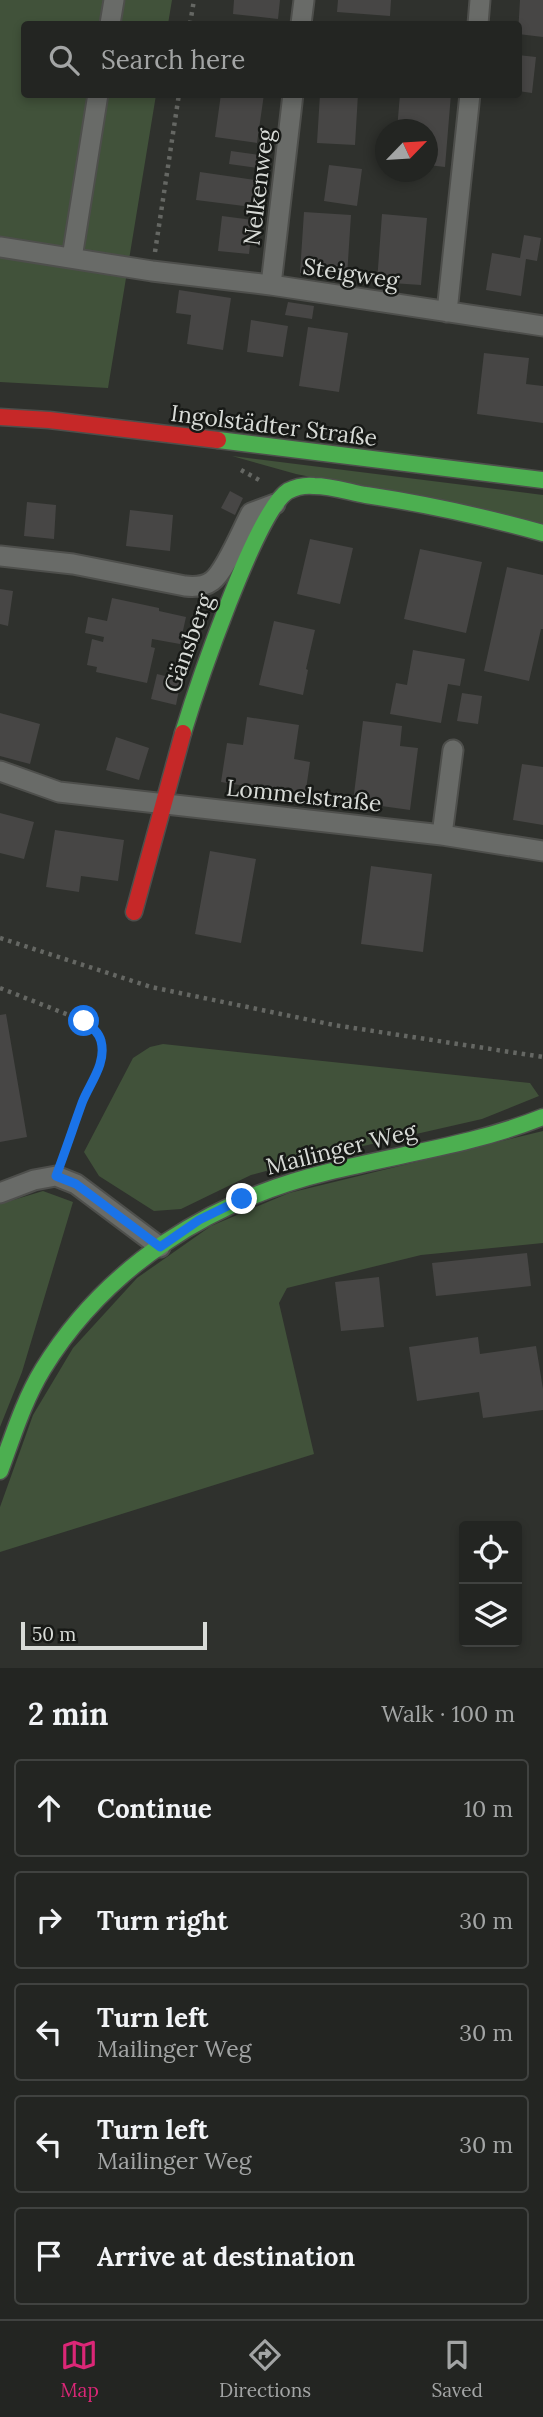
<!DOCTYPE html>
<meta charset="utf-8">
<style>
body{margin:0;font-family:Lora,serif;background:#2f312f;color:#f1f3f6}
.controls{position:absolute;right:21px;bottom:21px;display:grid;overflow:hidden;border-radius:7px;box-shadow:0 4px 10px #0003}
.controls button{width:63px;height:63px;display:grid;place-items:center;padding:0;border:0;border-bottom:2px solid #404240;background:#232522;color:#f1f3f6;font:35px sans-serif}
.compass{position:absolute;left:375px;top:119px;width:63px;height:63px;border-radius:50%;background:#232522;box-shadow:0 4px 10px #0003;rotate:65deg}
.scale{position:absolute;left:21px;bottom:18px;width:186px;box-sizing:border-box;padding-left:7px;border:4px solid #d8dbd7;border-top:0;font-size:19px;line-height:24px;white-space:nowrap;color:#d8dbd7;-webkit-text-stroke:5px #171916;paint-order:stroke}
.stop{position:absolute;width:21px;height:21px;margin:-16px;border:5px solid #1a73e8;border-radius:50%;background:#fff}
.stop.end{background:#1a73e8;border-color:#fff;box-shadow:0 2px 7px #0008}
.list{margin:0;padding:0;list-style:none}
h2{display:flex;justify-content:space-between;align-items:center;height:91px;margin:0;padding:0 28px;font-size:30px}
h2 small{font-size:23px;font-weight:400;color:#a3a5a5}
.list li{display:grid;grid-template-columns:46px 1fr auto;gap:21px;align-items:center;box-sizing:border-box;height:98px;margin:0 14px 14px;padding:0 14px;border:2px solid #404240;border-radius:7px}
.list b{display:block;font-size:26px;white-space:nowrap}
.list p{margin:0;font-size:23px;white-space:nowrap;color:#a3a5a5}
.list em{font-size:23px;font-style:normal;color:#a3a5a5}
.icon{flex:none;width:38px;height:38px;fill:none;stroke:currentColor;stroke-width:2;stroke-linecap:round;stroke-linejoin:round}
.map{position:relative;flex:none;width:543px;height:1668px;overflow:hidden}
.search{position:absolute;background:#232522;box-shadow:0 4px 10px #0003;left:21px;right:21px;top:21px;height:77px;display:flex;align-items:center;gap:18px;box-sizing:border-box;padding:0 24px;border-radius:7px;color:#a3a5a5;font-size:26px}
.sheet{height:651px;background:#232522}
nav{display:flex;justify-content:space-around;align-items:center;box-sizing:border-box;height:98px;border-top:2px solid #404240;background:#232522;font-size:19px;color:#a3a5a5}
nav a{display:grid;justify-items:center;gap:4px}
nav .on{color:#db2777}
.map>svg:first-child{display:block}
.green{fill:#41523a}
.building{fill:#474645}
.lines{fill:none;stroke-linecap:round;stroke-linejoin:round}
.street-casing{stroke:#4e4f4c;stroke-width:23}
.fast-casing{stroke:#4e4f4c;stroke-width:19}
.jam-casing{stroke:#4e4f4c;stroke-width:19}
.path{stroke:#656763;stroke-width:4.5;stroke-dasharray:3.5 5;stroke-linecap:butt}
.street{stroke:#696b68;stroke-width:19}
.fast{stroke:#4caf50;stroke-width:16}
.jam{stroke:#c62828;stroke-width:16}
.route{stroke:#1a73e8;stroke-width:9}
.labels{text-anchor:middle;dominant-baseline:central;stroke-width:5;stroke-linejoin:round;paint-order:stroke}
.street-label{font-size:23px;fill:#d8dbd7;stroke:#171916}
</style>
<div class="map">
<svg width="543" height="1668" viewBox="0 0 543 1668">
<rect width="100%" height="100%" fill="#2f312d"/>
<path class="green" d="M0,0H172L168,24H24V94L156,95L108,388L0,382Z
M232,456L543,495V524L296,474Z
M163,1044L530,1083L539,1096L482,1119L337,1152L251,1175L181,1209L154,1211L99,1176L84,1152L133,1058L150,1047Z
M543,1131V1243L421,1255L287,1288L279,1303L314,1454L0,1552V1507L33,1415L73,1348L137,1278L211,1226L289,1193Z
M43,1191L73,1202L22,1372L0,1427V1204Z"/>
<path class="building" d="M234,0H280L278,19L233,14Z
M338,0H391L390,16L337,12Z
M520,0H543V37L518,34Z
M518,55L536,57L532,93L518,91Z
M221,94H264L257,143L215,137Z
M320,94H358L355,145L317,143Z
M400,94H451L445,167L428,165V130H397Z
M231,151L259,155L257,168L229,164Z
M329,165L362,169L357,206L324,201Z
M200,172L255,180L252,207L196,200Z
M304,212L351,215L347,276L300,273Z
M382,214L427,218L421,285L377,282Z
M222,216L253,220L249,254L218,251Z
M524,235L541,238L537,261L526,259L521,296L486,290L492,253L520,258Z
M179,290L231,298L223,350L187,344L191,315L176,313Z
M288,302L314,306L312,319L285,315Z
M251,320L288,326L283,357L247,352Z
M308,327L348,333L339,392L299,386Z
M484,353L529,358L526,384L543,386V423L477,414Z
M230,491L243,498L235,515L221,508Z
M27,502L56,505L54,539L24,536Z
M130,510L173,515L170,551L126,546Z
M310,539L353,548L340,604L297,594Z
M420,549L482,562L466,633L404,619Z
M507,567L543,575V629H541L529,681L484,671Z
M0,589L13,591L8,626L0,624Z
M112,598L159,608V611L186,617L180,644L152,639L151,647L155,648L147,683L96,672L97,667L87,665L92,639L103,642L104,637L85,633L88,617L107,621Z
M274,621L315,630L306,669L308,670L303,695L259,685Z
M413,650L465,659L460,686L448,684L441,723L390,714L396,683L407,685Z
M157,674L181,680L176,705L151,699Z
M462,693L482,696L478,724L457,721Z
M0,713L40,724L30,764L0,756Z
M247,717L299,725L294,759L310,762L305,796L221,782L227,743L243,745Z
M363,721L402,726L400,746L418,748L410,810L353,802Z
M116,737L149,748L139,780L106,770Z
M522,764L543,767V825L513,820Z
M0,813L34,822L24,859L0,853Z
M55,830L124,840L118,881L81,876L79,892L46,887Z
M210,851L256,859L241,943L195,934Z
M371,866L432,874L423,952L361,944Z
M6,1014L27,1137L0,1142V1015Z
M527,1253L531,1286L436,1296L432,1263Z
M379,1277L384,1327L341,1331L335,1282Z
M478,1337L480,1354L536,1346L543,1389V1410L483,1418L479,1392L417,1401L409,1347Z"/>
<g class="lines">
<defs>
<path id="street" d="M110,24L114,0
M301,24L304,0
M478,24L480,0
M0,247L152,271L271,285L543,326
M72,258L98,94
M271,285L293,94
M447,312L470,94
M0,556L73,564L185,586C194,587 204,587 212,581C225,572 243,528 251,513L275,504
M0,771L59,792L442,835L543,851
M442,835L453,750
M0,1193L34,1180L56,1176L76,1184L160,1247"/>
<path id="fast" d="M218,440L543,480
M183,733C196,690 256,511 288,491C296,487 305,485 314,486C332,486 349,492 366,495C426,504 485,517 543,533
M0,1471C13,1436 24,1400 43,1369C107,1265 212,1200 328,1172C400,1154 473,1145 543,1117"/>
<path id="jam" d="M0,417L49,420L218,440
M134,912L183,733"/>
</defs>
<use href="#street" class="street-casing"/>
<use href="#fast" class="fast-casing"/>
<use href="#jam" class="jam-casing"/>
<path class="path" d="M190,24L194,0
M155,252L179,94
M241,470L261,481
M0,938L151,987L334,1025L543,1057
M0,988L84,1021C119,1048 93,1072 82,1103C75,1121 70,1138 64,1156"/>
<use href="#street" class="street"/>
<use href="#fast" class="fast"/>
<use href="#jam" class="jam"/>
</g>
<g class="lines">
<path class="route" d="M84,1021C91,1026 99,1032 101,1041C107,1064 89,1084 82,1103C73,1128 65,1152 56,1176L76,1184L160,1247L199,1220L242,1199"/>
</g>
<g class="labels">
<g class="street-label">
<text transform="translate(258 187) rotate(-83)">Nelkenweg</text>
<text transform="translate(351 273) rotate(9)">Steigweg</text>
<text transform="translate(274 425) rotate(7)">Ingolstädter Straße</text>
<text transform="translate(188 643) rotate(-70)">Gänsberg</text>
<text transform="translate(304 795) rotate(6)">Lommelstraße</text>
<text transform="translate(341 1148) rotate(-14)">Mailinger Weg</text>
</g>
</g>
</svg>
<div class="controls">
<button><svg class="icon" aria-label="locate" viewBox="0 0 24 24"><circle cx="12" cy="12" r="6"/><path d="M12 2v4M12 18v4M2 12h4M18 12h4"/></svg></button>
<button><svg class="icon" aria-label="layers" viewBox="0 0 24 24"><path d="M12 4l9 5-9 5-9-5zM3 14l9 5 9-5"/></svg></button>
</div>
<svg class="compass" viewBox="-18 -18 36 36"><path d="M0-13l5 13h-10z" fill="#e53935"/><path d="M0 13l5-13h-10z" fill="#a3a5a5"/></svg>
<div class="scale">50 m</div>
<div class="stop" style="left:84px;top:1021px"></div>
<div class="stop end" style="left:242px;top:1199px"></div>
<div class="search"><svg class="icon" aria-label="search" viewBox="0 0 24 24"><circle cx="10" cy="10" r="6"/><path d="M15 15l6 6"/></svg>Search here</div>
</div>
<section class="sheet">
<h2>2 min<small>Walk · 100 m</small></h2>
<ul class="list">
<li><svg class="icon" aria-label="ahead" viewBox="0 0 24 24"><path d="M12 20V5M6 11l6-6 6 6"/></svg><div><b>Continue</b></div><em>10 m</em></li>
<li><svg class="icon" aria-label="right" viewBox="0 0 24 24"><path d="M7 20v-9h11M14 6l5 5-5 5"/></svg><div><b>Turn right</b></div><em>30 m</em></li>
<li><svg class="icon" aria-label="left" viewBox="0 0 24 24"><path d="M17 20v-9H6M10 6l-5 5 5 5"/></svg><div><b>Turn left</b><p>Mailinger Weg</p></div><em>30 m</em></li>
<li><svg class="icon" aria-label="left" viewBox="0 0 24 24"><path d="M17 20v-9H6M10 6l-5 5 5 5"/></svg><div><b>Turn left</b><p>Mailinger Weg</p></div><em>30 m</em></li>
<li><svg class="icon" aria-label="arrive" viewBox="0 0 24 24"><path d="M6 21V4h12l-3 4 3 4H6"/></svg><div><b>Arrive at destination</b></div></li>
</ul>
</section>
<nav>
<a class="on"><svg class="icon" aria-label="map" viewBox="0 0 24 24"><path d="M3 6l6-2 6 2 6-2v14l-6 2-6-2-6 2zM9 4v14M15 6v14"/></svg>Map</a>
<a><svg class="icon" aria-label="directions" viewBox="0 0 24 24"><path d="M12 3l9 9-9 9-9-9zM9 14v-3h6M13 9l2 2-2 2"/></svg>Directions</a>
<a><svg class="icon" aria-label="saved" viewBox="0 0 24 24"><path d="M7 4h10v16l-5-4-5 4z"/></svg>Saved</a>
</nav>
